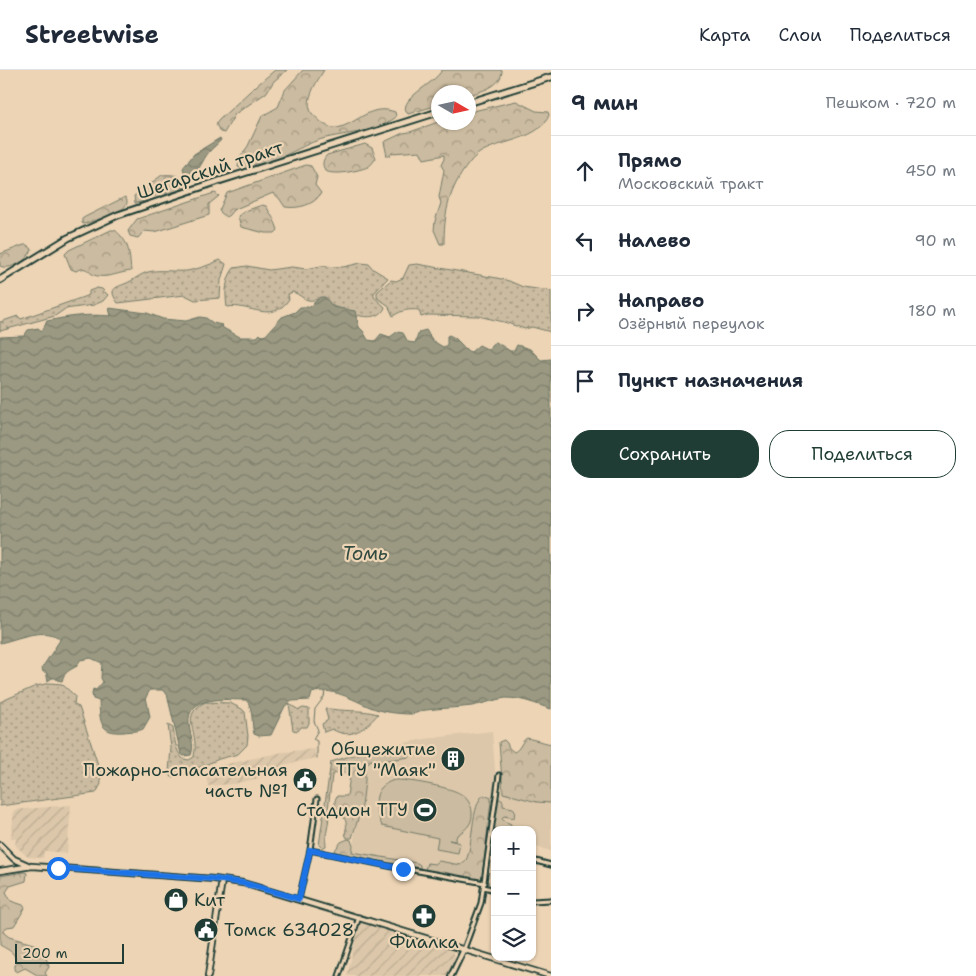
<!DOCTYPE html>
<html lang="ru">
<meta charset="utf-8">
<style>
body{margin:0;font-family:"Shantell Sans",sans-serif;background:#f6f6f7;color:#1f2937}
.controls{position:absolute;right:15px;bottom:15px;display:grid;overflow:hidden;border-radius:10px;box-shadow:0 1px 4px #0004}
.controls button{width:45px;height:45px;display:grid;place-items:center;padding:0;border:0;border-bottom:1px solid #e0e1e3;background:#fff;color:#1f2937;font:25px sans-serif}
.compass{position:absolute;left:431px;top:15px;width:45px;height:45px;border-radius:50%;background:#fff;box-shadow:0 1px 4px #0004;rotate:99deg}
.scale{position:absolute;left:15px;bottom:12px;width:109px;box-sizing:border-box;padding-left:5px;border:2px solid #1f3d34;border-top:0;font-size:14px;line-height:18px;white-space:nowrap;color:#1f3d34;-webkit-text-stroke:4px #edd4b5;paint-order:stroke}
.stop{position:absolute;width:15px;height:15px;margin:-11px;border:4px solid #1a73e8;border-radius:50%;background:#fff}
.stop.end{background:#1a73e8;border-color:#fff;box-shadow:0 1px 5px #0008}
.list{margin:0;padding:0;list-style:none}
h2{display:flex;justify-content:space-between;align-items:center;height:65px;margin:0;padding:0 20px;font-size:21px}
h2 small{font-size:16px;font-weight:400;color:#747a83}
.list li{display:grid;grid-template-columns:32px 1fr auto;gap:15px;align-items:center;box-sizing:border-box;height:70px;padding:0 20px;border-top:1px solid #e0e1e3}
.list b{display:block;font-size:19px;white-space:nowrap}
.list p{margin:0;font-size:16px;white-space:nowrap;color:#747a83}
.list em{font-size:16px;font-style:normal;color:#747a83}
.actions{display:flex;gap:10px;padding:15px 20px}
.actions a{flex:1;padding:11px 0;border:1px solid #1f3d34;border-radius:20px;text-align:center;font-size:18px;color:#1f3d34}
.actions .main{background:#1f3d34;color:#fff}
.icon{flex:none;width:28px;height:28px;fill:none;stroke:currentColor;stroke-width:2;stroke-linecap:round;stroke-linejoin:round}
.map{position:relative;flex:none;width:551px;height:906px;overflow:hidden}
header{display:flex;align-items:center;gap:30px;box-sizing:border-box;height:70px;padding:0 25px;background:#fff;border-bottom:1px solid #e0e1e3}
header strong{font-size:24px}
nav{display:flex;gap:28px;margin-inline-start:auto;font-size:18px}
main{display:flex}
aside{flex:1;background:#fff}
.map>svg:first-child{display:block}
.built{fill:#dcc7aa}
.industrial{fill:url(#industrial-furrows)}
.green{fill:url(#green-dots);stroke:#757c6a}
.forest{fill:url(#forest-crowns);stroke:#757c6a}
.pitch{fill:#cbbba0;stroke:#757c6a}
.water{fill:url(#water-waves);stroke:#697463}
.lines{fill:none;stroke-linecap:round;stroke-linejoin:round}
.stream{stroke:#697463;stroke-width:1}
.minor-casing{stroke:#1f3d34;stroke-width:7}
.tertiary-casing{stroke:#1f3d34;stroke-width:8}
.secondary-casing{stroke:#1f3d34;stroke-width:8}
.primary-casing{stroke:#1f3d34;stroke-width:9}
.minor{stroke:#edd4b5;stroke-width:3}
.tertiary{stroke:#edd4b5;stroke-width:4}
.secondary{stroke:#edd4b5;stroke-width:4.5}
.primary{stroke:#edd4b5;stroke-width:5}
.route{stroke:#1a73e8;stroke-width:6}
.labels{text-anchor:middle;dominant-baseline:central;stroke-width:4.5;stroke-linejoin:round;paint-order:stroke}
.street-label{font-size:18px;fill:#1f3d34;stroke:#edd4b5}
.poi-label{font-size:18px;fill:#1f3d34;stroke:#edd4b5;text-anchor:end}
.water-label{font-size:19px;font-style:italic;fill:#324b40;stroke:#edd4b5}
</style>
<header>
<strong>Streetwise</strong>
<nav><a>Карта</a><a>Слои</a><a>Поделиться</a></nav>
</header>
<main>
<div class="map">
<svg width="551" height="906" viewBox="0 0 551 906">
<defs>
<pattern id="industrial-furrows" width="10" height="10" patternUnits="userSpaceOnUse" patternTransform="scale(1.25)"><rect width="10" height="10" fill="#dcc7aa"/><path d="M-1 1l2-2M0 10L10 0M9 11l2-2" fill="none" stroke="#bcac93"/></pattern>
<pattern id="green-dots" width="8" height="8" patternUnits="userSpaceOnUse" patternTransform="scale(1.25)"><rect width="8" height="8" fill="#cbbba0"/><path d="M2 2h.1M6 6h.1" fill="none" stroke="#a49983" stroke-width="1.8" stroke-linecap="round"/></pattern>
<pattern id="forest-crowns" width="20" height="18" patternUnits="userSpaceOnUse" patternTransform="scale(1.25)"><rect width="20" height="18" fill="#cbbba0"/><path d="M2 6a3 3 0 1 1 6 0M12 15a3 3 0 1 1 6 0" fill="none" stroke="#a49983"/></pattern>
<pattern id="water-waves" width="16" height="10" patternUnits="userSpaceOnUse" patternTransform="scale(1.25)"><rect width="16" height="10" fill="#9b9982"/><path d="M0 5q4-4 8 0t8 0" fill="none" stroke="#7e7e6b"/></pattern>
</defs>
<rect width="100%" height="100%" fill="#edd4b5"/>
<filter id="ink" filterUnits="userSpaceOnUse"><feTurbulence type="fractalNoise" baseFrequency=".02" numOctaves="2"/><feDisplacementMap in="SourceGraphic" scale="10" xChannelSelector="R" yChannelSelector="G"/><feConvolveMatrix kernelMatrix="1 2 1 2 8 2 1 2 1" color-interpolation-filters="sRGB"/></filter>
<g filter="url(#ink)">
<path class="built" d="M492,661L496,712L483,811L351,787L369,680L424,669Z
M499,721L551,732V781L532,776V760H495V768L493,767Z"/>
<path class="industrial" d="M315,679L316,688L284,695L260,708L233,714L208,716L205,702L222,695L283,682Z
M71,735L67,783L44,781L43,788L28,787L18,778L15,774L16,769L11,768L14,740Z
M360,850L453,880L455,888L448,906H347Z"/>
<path class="green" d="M220,190L226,194L221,210L220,228L195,230L185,225L118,233C108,219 114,218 127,213C134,210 140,204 148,202C161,199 174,202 187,201C198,199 210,195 220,190Z
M361,193L369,194L373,199L388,208L374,223V227L385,237C382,248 367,248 357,245C357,244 351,241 350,241C345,240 340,240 335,237C330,235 326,231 321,229C317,229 313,231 308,230C303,229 299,224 293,222L288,224L289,229C272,255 250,233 227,237C225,224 225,209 234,198L247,196L269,200L292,197L306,199L321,196L343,197Z
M417,194L497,208L509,211L523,217L551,221V262L532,257L525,259L504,252L478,246L428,245L421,247L419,240C409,239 402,240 393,246L388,235L377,228V222L391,210L396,211L403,208L409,195Z
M97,218L102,219L108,225L103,231L94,235L65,239L55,246L0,261V252L18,246L21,249L89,225V221Z
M50,613L62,614L75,626L74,635L79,637L100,701L101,714L96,723L0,736V632L36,616Z
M205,632L230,633L242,639L245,642L248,666L247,675L238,684L219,689L184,704L171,707L169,702L171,678L168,655L173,658C175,670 175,680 183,689L189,690L194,687C194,683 196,678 195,674C194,656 183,644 205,632Z
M289,634L299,640L303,638L309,639V653L307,657H301L298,661L293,660Z
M325,638C342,642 361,639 378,644C366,658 351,671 332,659L324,662L322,654L328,650Z"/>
<path class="forest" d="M275,0H287L274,11L266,23L235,44L224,63L220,62L216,54L219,50L249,22Z
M303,0H324C318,10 306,27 310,39C311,44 317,48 320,51C324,55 332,59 337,58C359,53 370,33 395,42L396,47C374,65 341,62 316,71C298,77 255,105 238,97L239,89L248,76L262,46L278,37L285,20Z
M442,0H502C502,17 481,21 469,25L468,22H438V35L408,44C395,30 434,15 442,0Z
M516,31L536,41L548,42L549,45C540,69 504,70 483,81C475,85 469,93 464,100C448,123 444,146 444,174H440L434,160L435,151L441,133L439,127L444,100L441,95L444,89V85L424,89L420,81L392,83L390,85L387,86L384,72L403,63L410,62L438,52H468L469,42Z
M365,74L372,78L376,88C374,91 371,95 368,97C357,101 335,106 325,101C322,94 322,91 327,85Z
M306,95L311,96L317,107L315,115L321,123C315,135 298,139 285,137L279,128L273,123L233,140L229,145L226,147L219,141L227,123Z
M162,105C173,104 182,105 187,115C179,123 167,122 157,125C149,128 143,133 135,133L134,126Z
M214,123L217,124L219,126L209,134V145L155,162L144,161L138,168L130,166L128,161L137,149Z
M125,127C127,130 128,132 126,135C122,143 93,151 84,154L82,153V149L85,147Z
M262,135L266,136C270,143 276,152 278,160L275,163H265L241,157L238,146L245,141Z
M111,160H115C130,173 129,182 131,201C121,202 108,208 98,206C87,205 90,194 76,201L71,199L65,184L69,180Z
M24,175H27L32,179C29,190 10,201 0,196V184Z
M527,668L551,674V733L537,732L503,723L499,672L504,670L507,673L509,678L514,682C521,679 521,671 527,668Z
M399,675L407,676L411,679L410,687L388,690H371L365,696V711L362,736L352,768H347C343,762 348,758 346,752C343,742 330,737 337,726H347L350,706C344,702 338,702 332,705L328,740C331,752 324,764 326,776L322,778L319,775L331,692L350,686Z
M484,725L491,728V731L482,808L479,810L425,800L427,793L435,794L439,791L460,795C462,793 464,792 466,790C473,778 471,732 484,725Z
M498,728L503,731V736L513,738L515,740L514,748L504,746L502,748L504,751L511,754L510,760H495V761L493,760Z
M348,769L351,770L353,776L352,782L417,793L420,795V798L337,784L335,780L341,772Z
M24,802L27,803L26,811L10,816L6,822L11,831L23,835L25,838L14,856L7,857L3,861L4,863L9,867L37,875C43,880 47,889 49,897L45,903L47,906H39L25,898L17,902L14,900C19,884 12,882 0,875V806Z"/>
<path class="pitch" d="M394,710C405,709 449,717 459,723C467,727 473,736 472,745C472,755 465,760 457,765L455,771L449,770L460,773L458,783L436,779L438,768L382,756C375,738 370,718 394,710Z"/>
<path class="water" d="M220,68L221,70C217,75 213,77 209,82C202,90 200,102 189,107L185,105L183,98L194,84Z
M320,227H325L333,237L355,241L359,257L363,261L368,270L375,271L381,264L390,267L397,262L403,263L408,272L415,273L419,262L426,260L433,271L443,277L447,275V266L449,265L455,268L468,281L471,282L479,275L489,280L492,274L496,272L510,281H514L517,275L530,279L541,290L551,289V639C536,634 522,628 506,628C495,629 484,634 472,636C457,638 441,638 426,640C421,640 417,644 411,644C399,644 382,642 370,637C353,630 331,616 312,623L310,630L292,631L285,636L271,665L259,666L254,664C251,653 254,638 246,630C227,630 186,624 189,654C190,665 195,675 191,685L184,686L181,684L167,624L162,620H150L146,627L150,647L143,659C137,662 131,661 124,662C99,664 100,651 99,631L93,629L92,624L93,619L96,620L103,612L101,608L102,593L91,588L80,590L77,596C70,600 64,602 62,611L57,610L56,608H52L48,611L46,602H43L42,598L60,570L58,567C40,558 18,569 0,573V267L24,266L28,260L38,258L42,261L47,251C71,246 87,244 111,246L109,238L147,243L163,249L186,251L200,247L206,248L213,253L222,255L223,258L240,267H257L260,264L262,266L266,265L282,247L295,242L300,237H310Z"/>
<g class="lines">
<path class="stream" d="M317,688V671L313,669L318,660L314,651L315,639L324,627L325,622"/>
<defs>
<path id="minor" d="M310,780L403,799
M532,790L551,795
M407,799L485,813
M484,817L495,820
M299,829L310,780L317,729
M532,831L551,830
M464,879L481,833L499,705
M339,906L359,847"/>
<path id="tertiary" d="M451,906L464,879"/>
<path id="secondary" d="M0,775L14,789L30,796
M0,801L32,796L214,809L243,813L551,906
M208,906L222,810"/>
<path id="primary" d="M468,33L551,7
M0,210L68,168L118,145L222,110L438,42"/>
</defs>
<use href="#minor" class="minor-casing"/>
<use href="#tertiary" class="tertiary-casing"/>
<use href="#secondary" class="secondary-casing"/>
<use href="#primary" class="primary-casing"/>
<use href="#minor" class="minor"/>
<use href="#tertiary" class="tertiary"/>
<use href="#secondary" class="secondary"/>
<use href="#primary" class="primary"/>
</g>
</g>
<g class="lines" filter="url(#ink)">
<path class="route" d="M58,798L214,809L243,813L299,829L310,780L403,799"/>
</g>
<defs>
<symbol id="building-disc" viewBox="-11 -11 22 22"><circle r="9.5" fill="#1f3d34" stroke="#edd4b5"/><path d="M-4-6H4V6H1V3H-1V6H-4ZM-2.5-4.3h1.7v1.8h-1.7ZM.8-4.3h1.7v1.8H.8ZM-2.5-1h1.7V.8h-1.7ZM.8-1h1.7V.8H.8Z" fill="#fff"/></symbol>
<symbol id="civic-disc" viewBox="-11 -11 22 22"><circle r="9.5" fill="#1f3d34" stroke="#edd4b5"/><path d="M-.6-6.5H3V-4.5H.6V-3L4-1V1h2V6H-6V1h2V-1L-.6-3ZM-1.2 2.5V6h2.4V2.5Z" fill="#fff"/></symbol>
<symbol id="stadium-disc" viewBox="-11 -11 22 22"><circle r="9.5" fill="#1f3d34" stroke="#edd4b5"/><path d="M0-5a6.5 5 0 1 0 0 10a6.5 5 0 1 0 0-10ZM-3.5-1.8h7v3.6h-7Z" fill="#fff"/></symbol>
<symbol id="shop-disc" viewBox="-11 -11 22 22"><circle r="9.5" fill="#1f3d34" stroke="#edd4b5"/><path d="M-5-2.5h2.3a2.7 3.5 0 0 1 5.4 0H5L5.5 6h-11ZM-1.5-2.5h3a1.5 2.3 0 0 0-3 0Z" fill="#fff"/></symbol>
<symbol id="pharmacy-disc" viewBox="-11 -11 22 22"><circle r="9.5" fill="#1f3d34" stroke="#edd4b5"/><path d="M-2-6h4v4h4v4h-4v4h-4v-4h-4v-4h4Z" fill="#fff"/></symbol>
</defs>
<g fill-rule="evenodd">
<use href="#building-disc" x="439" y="675" width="28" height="28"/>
<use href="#civic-disc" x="291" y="696" width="28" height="28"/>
<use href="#stadium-disc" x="411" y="726" width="28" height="28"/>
<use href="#shop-disc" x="162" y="816" width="28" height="28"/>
<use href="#pharmacy-disc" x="410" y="832" width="28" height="28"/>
<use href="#civic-disc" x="192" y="846" width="28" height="28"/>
</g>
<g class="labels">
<g class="street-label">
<text transform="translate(210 100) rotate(-18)">Шегарский тракт</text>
</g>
<g class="poi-label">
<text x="436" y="679">Общежитие<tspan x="436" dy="21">ТГУ "Маяк"</tspan></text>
<text x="288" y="700">Пожарно-спасательная<tspan x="288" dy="21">часть №1</tspan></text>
<text x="408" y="740">Стадион ТГУ</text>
<text x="194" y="830" text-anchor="start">Кит</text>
<text x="224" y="860" text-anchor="start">Томск 634028</text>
<text x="424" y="872" text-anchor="middle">Фиалка</text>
</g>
<g class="water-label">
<text x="365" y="483">Томь</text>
</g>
</g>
</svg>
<div class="controls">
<button>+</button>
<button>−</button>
<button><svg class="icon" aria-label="layers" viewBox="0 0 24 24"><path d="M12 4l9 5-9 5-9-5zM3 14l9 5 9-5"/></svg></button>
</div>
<svg class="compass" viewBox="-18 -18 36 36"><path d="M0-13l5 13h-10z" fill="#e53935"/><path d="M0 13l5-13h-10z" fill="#747a83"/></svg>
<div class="scale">200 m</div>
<div class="stop" style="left:58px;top:798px"></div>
<div class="stop end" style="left:403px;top:799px"></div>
</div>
<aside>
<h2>9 мин<small>Пешком · 720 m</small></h2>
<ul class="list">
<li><svg class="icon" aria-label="ahead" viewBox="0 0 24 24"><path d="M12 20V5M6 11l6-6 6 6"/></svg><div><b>Прямо</b><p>Московский тракт</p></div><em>450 m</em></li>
<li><svg class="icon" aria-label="left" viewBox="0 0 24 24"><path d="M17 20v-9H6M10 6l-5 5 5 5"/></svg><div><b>Налево</b></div><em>90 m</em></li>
<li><svg class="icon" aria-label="right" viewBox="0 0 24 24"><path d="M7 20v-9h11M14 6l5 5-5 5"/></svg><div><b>Направо</b><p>Озёрный переулок</p></div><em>180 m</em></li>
<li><svg class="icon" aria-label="arrive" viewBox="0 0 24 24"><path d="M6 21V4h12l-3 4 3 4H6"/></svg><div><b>Пункт назначения</b></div></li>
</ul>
<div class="actions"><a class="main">Сохранить</a><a>Поделиться</a></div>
</aside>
</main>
